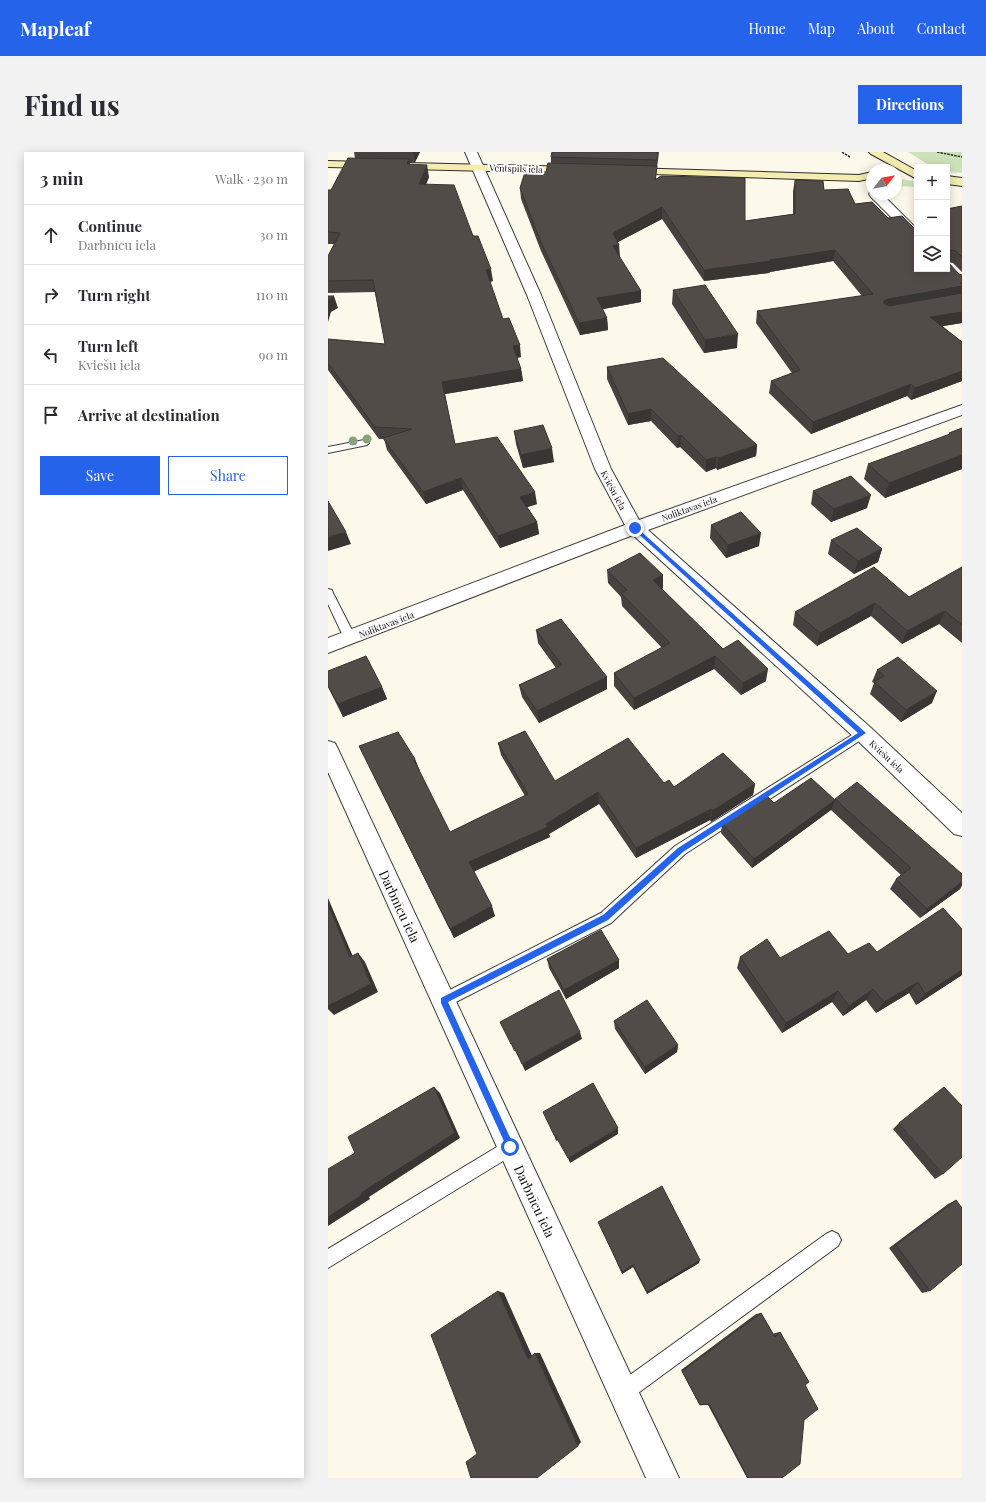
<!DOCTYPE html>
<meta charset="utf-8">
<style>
body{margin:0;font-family:"Playfair Display",serif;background:#f2f2f3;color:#2b2b33}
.controls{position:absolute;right:12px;top:12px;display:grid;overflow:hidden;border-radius:0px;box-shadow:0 2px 10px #0003}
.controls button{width:36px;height:36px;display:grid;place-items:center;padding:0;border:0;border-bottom:1px solid #e1e1e2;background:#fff;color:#2b2b33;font:20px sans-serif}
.compass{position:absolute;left:538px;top:12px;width:36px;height:36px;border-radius:50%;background:#fff;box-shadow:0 2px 10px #0003;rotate:59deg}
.stop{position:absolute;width:12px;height:12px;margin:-9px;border:3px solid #2563eb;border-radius:50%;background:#fff}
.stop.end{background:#2563eb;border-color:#fff;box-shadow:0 1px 4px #0008}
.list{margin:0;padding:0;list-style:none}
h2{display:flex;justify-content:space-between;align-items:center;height:52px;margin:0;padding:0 16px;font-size:17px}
h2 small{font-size:13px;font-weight:400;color:#7c7c81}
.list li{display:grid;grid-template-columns:26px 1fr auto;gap:12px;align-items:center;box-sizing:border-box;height:60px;padding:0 16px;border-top:1px solid #e1e1e2}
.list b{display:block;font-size:15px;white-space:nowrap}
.list p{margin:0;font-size:13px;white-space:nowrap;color:#7c7c81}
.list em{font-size:13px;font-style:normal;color:#7c7c81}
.actions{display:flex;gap:8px;padding:12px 16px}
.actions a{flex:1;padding:9px 0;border:1px solid #2563eb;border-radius:0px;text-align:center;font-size:14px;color:#2563eb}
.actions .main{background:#2563eb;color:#fff}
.icon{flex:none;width:22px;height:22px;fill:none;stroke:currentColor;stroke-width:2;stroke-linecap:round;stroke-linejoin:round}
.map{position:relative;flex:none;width:634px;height:1326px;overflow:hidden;border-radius:0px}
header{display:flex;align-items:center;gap:24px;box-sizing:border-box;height:56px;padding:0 20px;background:#2563eb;color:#fff}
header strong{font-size:19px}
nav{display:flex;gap:22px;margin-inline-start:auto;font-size:14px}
.intro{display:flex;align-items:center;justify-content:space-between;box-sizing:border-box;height:96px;padding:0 24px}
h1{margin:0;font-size:28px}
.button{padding:10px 18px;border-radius:0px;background:#2563eb;color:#fff;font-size:14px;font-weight:700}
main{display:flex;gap:24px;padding:0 24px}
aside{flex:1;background:#fff;border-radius:0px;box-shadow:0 2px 10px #0003}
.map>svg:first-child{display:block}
.green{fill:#cee2ba}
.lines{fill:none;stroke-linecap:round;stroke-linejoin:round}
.lane-casing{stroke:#3e3e3e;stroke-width:2}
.street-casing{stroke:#3e3e3e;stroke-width:2}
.secondary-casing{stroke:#2d2d2d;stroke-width:2}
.path{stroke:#2d2d2d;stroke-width:1.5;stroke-dasharray:2.5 1;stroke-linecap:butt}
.lane{fill:#fff;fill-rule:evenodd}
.street{fill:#fff;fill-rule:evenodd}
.secondary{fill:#f4edaf;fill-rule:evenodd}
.tree{fill:#8ba17e}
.wall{fill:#47413f}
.shaded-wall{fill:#393533}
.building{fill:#524c49;stroke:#393533}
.route{fill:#2563eb}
.labels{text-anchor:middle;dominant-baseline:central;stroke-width:4;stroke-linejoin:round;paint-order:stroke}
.far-street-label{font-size:9px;fill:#0b0b0b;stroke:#fff}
.near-street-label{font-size:13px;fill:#0b0b0b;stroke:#fff}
</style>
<header>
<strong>Mapleaf</strong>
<nav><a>Home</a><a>Map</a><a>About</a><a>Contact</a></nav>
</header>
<div class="intro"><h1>Find us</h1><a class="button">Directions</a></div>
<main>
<aside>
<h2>3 min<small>Walk · 230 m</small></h2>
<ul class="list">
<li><svg class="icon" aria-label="ahead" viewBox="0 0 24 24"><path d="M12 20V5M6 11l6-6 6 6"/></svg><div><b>Continue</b><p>Darbnīcu iela</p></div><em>30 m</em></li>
<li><svg class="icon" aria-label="right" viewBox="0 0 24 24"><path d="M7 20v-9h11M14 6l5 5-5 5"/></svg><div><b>Turn right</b></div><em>110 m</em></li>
<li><svg class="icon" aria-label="left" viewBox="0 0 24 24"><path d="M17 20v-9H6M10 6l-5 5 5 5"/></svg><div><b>Turn left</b><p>Kviešu iela</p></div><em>90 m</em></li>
<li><svg class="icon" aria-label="arrive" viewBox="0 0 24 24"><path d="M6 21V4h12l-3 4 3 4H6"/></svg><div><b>Arrive at destination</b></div></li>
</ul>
<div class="actions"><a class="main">Save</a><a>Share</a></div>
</aside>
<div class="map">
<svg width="634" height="1326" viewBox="0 0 634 1326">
<rect width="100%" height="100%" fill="#fcf9eb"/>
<path class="green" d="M580,0H634V21L619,20V15H604Z
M568,26L589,30V35L568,34Z"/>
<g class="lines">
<defs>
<path id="lane" d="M36,288L41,291L39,293L0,301V295Z
M0,437L4,438L5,441L28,486L26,489L22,490L18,489L16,486L0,452Z
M535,576L539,578L541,581L539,584L357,702L283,771L120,854L115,856L110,854L108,849L110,844L273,761L347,694Z
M182,987L188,989L190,995L188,1001L0,1116V1097Z
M504,1079L510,1082L513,1088L510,1094L302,1247L295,1249L288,1247L286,1240L288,1233L498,1082Z"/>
<path id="street" d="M137,0H149L213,143L283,317L311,368L634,253V263L320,378L542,575L634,661V684L626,682L528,587L305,383L0,501V486L297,373L267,317L199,143Z
M543,39H544V42H554L589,77V88L585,87L543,45L541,42Z
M0,589L7,591L10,597L351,1326H318L0,620Z"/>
<path id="secondary" d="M541,0H555L589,19V27L543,2Z
M0,9L249,15L253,16L255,18L253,20L249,21L0,15Z
M300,16L531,23L544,20V26L531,29L296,21L294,19L296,17Z
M619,24L634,26V34L619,32Z"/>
</defs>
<use href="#lane" class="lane-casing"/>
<use href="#street" class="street-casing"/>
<use href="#secondary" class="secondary-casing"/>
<path class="path" d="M514,0L522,5
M609,0L634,5"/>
<use href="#lane" class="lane"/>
<use href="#street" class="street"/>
<use href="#secondary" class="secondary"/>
</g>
<g class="tree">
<circle cx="39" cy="287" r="4.5"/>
<circle cx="25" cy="289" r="4.5"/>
</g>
<path class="wall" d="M26,0H92L87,10H81L82,12L101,25L98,32L145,84L165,129L162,130L175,167L193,205L189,206L193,217L195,229L117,242L127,292L209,352L199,355L209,370L211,382L172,396L135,338L98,352L59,298L56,287H51L0,218V187L57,192L47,140L0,141V104L6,92H0V38H3L27,6Z
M224,0H331L329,16L328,27L333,24L417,26V69L465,62V39L467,28L495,29L496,38L520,37L527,52L544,50L560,66L574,64L587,77H589V117H619V57L634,54V120L625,111L619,110L631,122L634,123V171L614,174L634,190V229L583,248L579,244L483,282L441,241L443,229L464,221L428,171L429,159L534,144L505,109L442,120L441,121L376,129L334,67L290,90L291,93V105L313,139V150L275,157L279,166L280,178L252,183L213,99L193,47L192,36L197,20H218L220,11H223V5Z
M589,64V75L587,73Z
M345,138L409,196L376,201L344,152Z
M279,215L429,293L428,304L389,318L388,316L378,320L352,295L349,296L323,269L300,273L279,227Z
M634,276V317L557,346L536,327L540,312L621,283V281Z
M186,279L226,310L195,316L188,292Z
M485,339L539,356L503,370L483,352Z
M383,373L431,394L398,406L382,386Z
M503,388L554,397L550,410L526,422L500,402Z
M634,415V491L611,472L574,492L543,464L489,494L465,473L467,460L581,445Z
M279,418L335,423V436L334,437L395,497L438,529L413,543L386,517L306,558L286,534V521L334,496L294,454L293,445L280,431Z
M208,478L279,525V537L211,571L194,545L191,533L228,516L210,491Z
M549,518L604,551L573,570L542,542L546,531L544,530Z
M0,519L54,535L59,547L15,565L0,535Z
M170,591L227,629L336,631L346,635L427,632L425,643L383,670L382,668L308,706L271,652L221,682L222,685L146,719L167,764L126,786L31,594L87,607L91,619L122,680L197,644L173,603Z
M507,647L634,722V733L632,737L592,766L562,737L568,727L573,723L503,658L424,716L393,681L394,671L446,651L507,648Z
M634,777V823L588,853L581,841L548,861L538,848L515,864L504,850L454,881L409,816L412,805L452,806L549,800Z
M219,807L291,808V816L238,847L221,816Z
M286,869L350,893L349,900L317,922L287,877Z
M571,971L615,1022L607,1027L565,977Z
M628,1048L602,1139L594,1141L561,1096L620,1052Z
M272,1073L371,1111L319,1142L305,1115L294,1122Z
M433,1161L445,1182L447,1181L452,1180L477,1233L476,1268L454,1326H419L380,1253H372L370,1250L353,1218L428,1162Z"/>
<path class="shaded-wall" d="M85,0H92L87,10Z
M81,7L83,19L79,12Z
M99,13L101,25L94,43L91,32Z
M334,55V67L286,92L285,81Z
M291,93L292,104L285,106V94Z
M507,98L505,109L442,120L441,121L376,129V118Z
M163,117L165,129L159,130L158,118Z
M632,131H634V142L553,161L556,149L560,147Z
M313,139V150L270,158L269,146Z
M6,144L10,156L3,160L0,170V148Z
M634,160V171L598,177L602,165Z
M279,166L280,178L252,183L251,171Z
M410,182L409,196L376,201L377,188Z
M192,193L193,205L186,206L185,194Z
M193,217L195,229L117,242L114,230Z
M634,219V229L583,248L587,236Z
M583,232L579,244L483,282L485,270Z
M323,257V269L300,273V262Z
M353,283L352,295L349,296L350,284Z
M429,293L428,304L389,318L390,306Z
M224,296L226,310L195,316L193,303Z
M634,303V317L557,346L561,331Z
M388,305V316L378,320V308Z
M133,326L135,338L98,352L95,340Z
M207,340L209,352L194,357L192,345Z
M543,343L539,356L503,370L506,357Z
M209,370L211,382L172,396L170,384Z
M18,380L23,392L0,399V385Z
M433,381L431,394L398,406L400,393Z
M554,397L550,410L526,422L530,409Z
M335,423V436L325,441V428Z
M547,451L543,464L489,494L492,481Z
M617,459L611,472L574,492L579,479Z
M387,504L386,517L306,558V546Z
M440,517L438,529L413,543L415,531Z
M279,525V537L211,571L209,559Z
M54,535L59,547L15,565L10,552Z
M609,539L604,551L573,570L578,558Z
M87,607L92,619L90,620L86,608Z
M427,632L425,643L383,670L384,659Z
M270,640L271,652L221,682L222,685L145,720L141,710L218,672Z
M507,648L503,658L424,716L426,707Z
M383,657L382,668L308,706V696Z
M634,730V733L632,737L592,766L599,757Z
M0,746L29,814L22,805L0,753Z
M164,754L167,764L126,786L122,777Z
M30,801L37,810L50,840L6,863L0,857V854Z
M291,808V816L238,847L236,838Z
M634,818V823L588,853L597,842Z
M590,830L581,841L548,861L556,850Z
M545,837L538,848L515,864L521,854Z
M510,839L504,850L454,881L458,871Z
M252,880L254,887L197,919L194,912Z
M184,891L187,899H186L183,892Z
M350,893L349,900L317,922V915Z
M106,935L112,941L132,986L41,1045L42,1047L0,1074V1065L33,1041Z
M290,976V982L242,1011L240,1006Z
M226,983H227L230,988L228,989Z
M372,1108L371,1111L319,1142V1140Z
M305,1113V1115L294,1122V1120Z
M170,1139L176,1141L205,1206L200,1207Z
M207,1201H212L253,1290L250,1294Z"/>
<path class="building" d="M224,0H330L329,8L223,5Z
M20,6L81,7L79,12L99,13L91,32L126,33L145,84H150L163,117L158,118L175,167L181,166L192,193L185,194L193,217L114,230L127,292L169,285L207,340L192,345L209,370L170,384L133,326L95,340L55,286L84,277L47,275L0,211V187L57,192L45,128L0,129V104L12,81L0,80V38H3Z
M220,11L329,14L327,28L333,24L417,26V69L467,62V28L495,29L496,38L520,37L527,52L544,50L560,66L574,64L587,77H589V117H619V109L631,122L634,123V131H632L634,132V134L560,147L556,149V152L561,154L634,141V160L602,165L634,190V219L587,236L583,232L485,270L443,229L472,218L429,159L545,142L507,98L442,108L443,109L376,118L334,55L285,81L291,93L285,94L313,139L269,146L279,166L251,171L212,88L192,36L197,20H218Z
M634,54V105L628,99L623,98L621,99V104H619V57Z
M377,133L410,182L377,188L345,138Z
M0,144H6L0,148Z
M335,206L429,293L390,306L388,305L378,308L353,283L350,284L323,257L300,262L279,215Z
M215,273L224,296L193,303L186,279Z
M634,276V303L561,331L540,312L622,282L621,281Z
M523,324L543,343L506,357L485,339Z
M0,349L18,380L0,385Z
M413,360L433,381L400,393L383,373Z
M529,376L554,397L530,409L503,388Z
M312,401L335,423L325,428L395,497L410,488L440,517L415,531L387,504L306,546L286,521L342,491L293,441L299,438L279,418Z
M546,415L581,445L634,415V473L617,459L579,479L547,451L492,481L467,460Z
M233,467L279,525L209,559L191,533L234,513L208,478Z
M38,504L54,535L10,552L0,534V519Z
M570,505L609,539L578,558L546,530L556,524L549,518Z
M197,579L227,629L300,586L336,631L341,628L346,635L395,601L427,632L384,659L383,657L308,696L270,640L218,672L220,675L141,710L164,754L122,777L31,594L70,580L87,607L86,608L122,680L200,642L170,591Z
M483,626L507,648L426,707L394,671L438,643L446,651Z
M529,630L634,722V730L599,757L568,727L583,716L507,647Z
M0,753L22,805L30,801L43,832L0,854Z
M615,756L634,777V818L597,842L590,830L556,850L545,837L521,854L510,839L458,871L412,805L439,787L452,806L501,779L520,802L541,791L549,800Z
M273,778L291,808L236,838L219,807Z
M231,838L252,880L194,912L184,891L183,892L172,870Z
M319,848L350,893L317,915L286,869Z
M265,931L290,976L240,1006L227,983H226L215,960Z
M106,935L127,981L33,1041L34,1043L0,1065V1017L27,1001L20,985Z
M616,935L634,954V1005L615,1022L571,971Z
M334,1034L372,1108L319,1140L305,1113L294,1120L270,1070Z
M628,1048L634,1056V1112L602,1139L568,1093Z
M170,1139L200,1207L207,1201L250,1294L209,1326H143L138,1310L149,1302L103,1183Z
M433,1161L447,1185L452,1180L481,1230L477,1233L490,1257L476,1268L472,1312L454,1326H420L381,1252L372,1253L354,1219Z"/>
<path class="route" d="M307,374L538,581L355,700L280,768L120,850L185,992L186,995L182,999L180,998L113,851V846L275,763L350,696L530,581L305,377V375Z"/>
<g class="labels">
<g class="far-street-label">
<text transform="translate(188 16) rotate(2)">Ventspils iela</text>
<text transform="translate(286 338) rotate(62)">Kviešu iela</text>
<text transform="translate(361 356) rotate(-20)">Noliktavas iela</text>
<text transform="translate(58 472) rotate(-21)">Noliktavas iela</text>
<text transform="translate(559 604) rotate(43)">Kviešu iela</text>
</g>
<g class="near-street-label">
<text transform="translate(72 754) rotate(65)">Darbnīcu iela</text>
<text transform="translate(207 1049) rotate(65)">Darbnīcu iela</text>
</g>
</g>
</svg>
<div class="controls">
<button>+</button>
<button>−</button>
<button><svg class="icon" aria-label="layers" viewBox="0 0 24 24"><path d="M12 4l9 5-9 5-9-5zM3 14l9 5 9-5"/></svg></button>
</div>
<svg class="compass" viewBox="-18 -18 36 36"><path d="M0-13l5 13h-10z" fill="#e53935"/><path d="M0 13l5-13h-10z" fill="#7c7c81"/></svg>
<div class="stop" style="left:182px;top:995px"></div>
<div class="stop end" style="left:307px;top:376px"></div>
</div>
</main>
